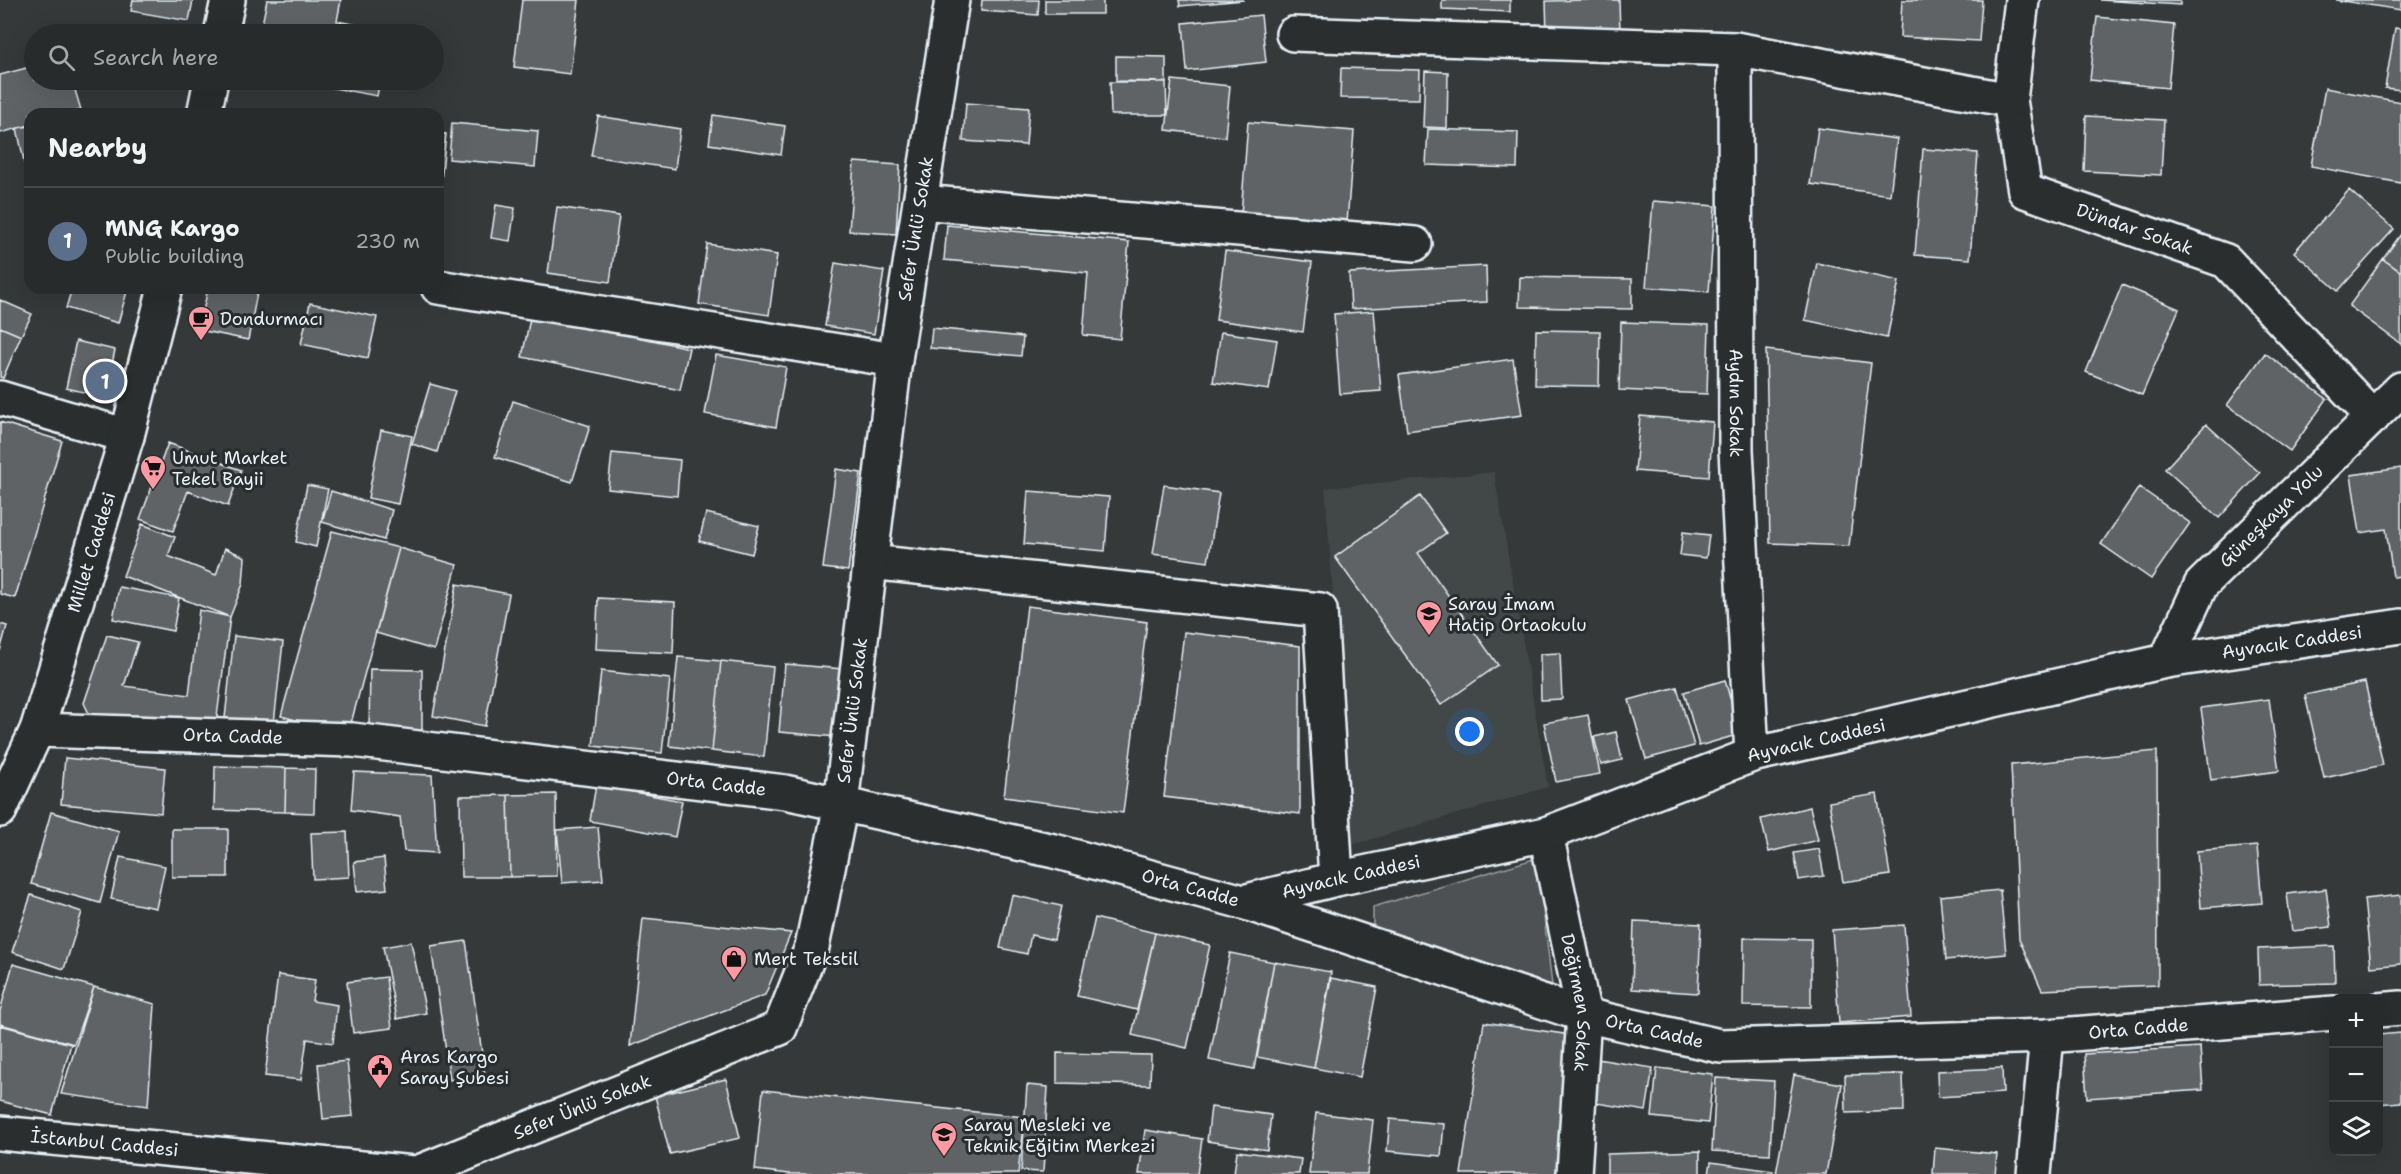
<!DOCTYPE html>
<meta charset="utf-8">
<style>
body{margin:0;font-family:"Shantell Sans",sans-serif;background:#343738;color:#f1f3f6}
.controls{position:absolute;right:18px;bottom:18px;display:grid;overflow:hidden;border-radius:12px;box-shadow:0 6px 24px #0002}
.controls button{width:54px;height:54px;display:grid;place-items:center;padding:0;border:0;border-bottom:2px solid #444748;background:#282b2c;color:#f1f3f6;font:30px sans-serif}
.you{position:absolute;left:1470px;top:732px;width:21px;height:21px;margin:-15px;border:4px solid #fff;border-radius:50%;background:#1a73e8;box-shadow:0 0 0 9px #1a73e833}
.badge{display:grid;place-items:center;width:39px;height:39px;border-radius:50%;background:#db2777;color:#fff;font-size:20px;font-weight:700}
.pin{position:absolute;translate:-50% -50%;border:3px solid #fff;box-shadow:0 2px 6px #0006}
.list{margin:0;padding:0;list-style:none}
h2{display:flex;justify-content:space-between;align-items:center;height:78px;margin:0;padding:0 24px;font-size:26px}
h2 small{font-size:20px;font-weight:400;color:#a5a7a9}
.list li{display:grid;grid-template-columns:39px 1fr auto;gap:18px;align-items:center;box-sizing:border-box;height:108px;padding:0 24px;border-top:2px solid #444748}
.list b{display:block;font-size:22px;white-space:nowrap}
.list p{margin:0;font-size:20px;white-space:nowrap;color:#a5a7a9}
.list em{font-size:20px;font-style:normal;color:#a5a7a9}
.icon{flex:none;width:33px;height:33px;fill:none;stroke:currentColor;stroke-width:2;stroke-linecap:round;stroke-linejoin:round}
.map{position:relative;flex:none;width:2401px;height:1174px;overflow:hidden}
.search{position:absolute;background:#282b2c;box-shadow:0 6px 24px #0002;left:24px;top:24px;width:420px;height:66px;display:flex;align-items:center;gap:15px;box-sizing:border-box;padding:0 21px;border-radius:33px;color:#a5a7a9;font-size:22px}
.panel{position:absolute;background:#282b2c;box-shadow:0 6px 24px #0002;left:24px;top:108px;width:420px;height:186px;border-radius:18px}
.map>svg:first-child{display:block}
.built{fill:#424647}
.green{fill:#4d5152;stroke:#9aa1a5;stroke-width:1.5}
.building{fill:#5f6365;stroke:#e8f1f8;stroke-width:1.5}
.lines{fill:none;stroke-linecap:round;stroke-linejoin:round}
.minor-casing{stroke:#e8f1f8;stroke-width:38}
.tertiary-casing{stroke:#e8f1f8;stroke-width:38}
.primary-casing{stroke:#e8f1f8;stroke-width:38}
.trunk-casing{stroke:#e8f1f8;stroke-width:38}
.minor{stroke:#2a2d2e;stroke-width:33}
.tertiary{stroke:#2a2d2e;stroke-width:33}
.primary{stroke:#2a2d2e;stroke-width:33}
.trunk{stroke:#2a2d2e;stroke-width:33}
.labels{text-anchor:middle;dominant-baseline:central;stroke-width:6;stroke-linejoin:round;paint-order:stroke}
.street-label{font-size:18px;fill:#e8f1f8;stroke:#2a2d2e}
.poi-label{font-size:18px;fill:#e8f1f8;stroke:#2a2d2e;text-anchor:start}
</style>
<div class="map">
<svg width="2401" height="1174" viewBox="0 0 2401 1174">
<rect width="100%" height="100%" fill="#35393a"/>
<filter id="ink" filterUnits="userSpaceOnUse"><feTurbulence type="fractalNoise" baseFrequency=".0167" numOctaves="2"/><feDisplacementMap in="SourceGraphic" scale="12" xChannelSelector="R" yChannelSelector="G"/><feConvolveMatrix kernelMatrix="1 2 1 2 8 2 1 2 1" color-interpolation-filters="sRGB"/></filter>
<g filter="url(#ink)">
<path class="built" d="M1494,472L1548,787L1352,845L1325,488Z"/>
<path class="green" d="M1537,858L1552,985L1373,932V907Z"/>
<path class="building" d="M133,0H193L189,21L131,11Z
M267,0H341L337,21L389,31L388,34H260Z
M522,0H579L570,74L514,67Z
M982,0H1039L1038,15L981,11Z
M1045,0H1103V14H1045Z
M1179,0H1244L1180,6Z
M1442,0H1510V12L1442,9Z
M1586,0H1619L1620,34H1547L1546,1Z
M1902,0H1982L1979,41L1900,37Z
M2100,0H2180V5Z
M2336,0H2401V10Z
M1261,15L1266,62L1187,71L1183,23Z
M2097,17L2174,25L2168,88L2090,80Z
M2395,28L2401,29V90L2385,88Z
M1116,56L1166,57V82L1116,81Z
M34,66V80H72L81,110L67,114H30V125L0,133V75Z
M1341,68L1420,70L1419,99L1340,98Z
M1425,71L1448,72L1447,128L1423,127Z
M74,80H149L74,85Z
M290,80H380L377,96Z
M1172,80L1230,86L1225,137L1166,130Z
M1110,82H1166L1167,115H1111Z
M2325,88L2401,102V183L2311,166Z
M966,103L1029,108L1026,145L963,141Z
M713,115L785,126L781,155L709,144Z
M598,116L680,129L675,169L591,156Z
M2086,116L2164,120L2161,175L2084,171Z
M1248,122L1354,131L1347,223L1241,215Z
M452,123L538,131L535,167L449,159Z
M30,126V180H28L17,128Z
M1818,128L1897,139L1890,195L1810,184Z
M1428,129L1518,132L1517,168L1426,165Z
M438,133L446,134L439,200H438Z
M1923,149L1978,153L1970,259L1915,255Z
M854,162L900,165L896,234L849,231Z
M2349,190L2394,229L2338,291L2294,252Z
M1653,201L1715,206L1709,292L1646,287Z
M496,205L515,208L510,241L491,238Z
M557,207L619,216L610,282L548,273Z
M947,225L1129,242L1120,339L1083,335L1088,273L944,260Z
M2401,234V272L2383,259Z
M707,244L777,255L769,315L699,304Z
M1225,251L1312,262L1303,332L1216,320Z
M2383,259L2401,272V344L2349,306Z
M835,263L884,271L874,334L825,326Z
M1817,263L1899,281L1887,338L1805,320Z
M1486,266L1487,302L1351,309L1349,273Z
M1520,277L1632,279V309L1519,307Z
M2122,285L2179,309L2142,395L2086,372Z
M72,288H128L118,323L66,308Z
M208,288H258L248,340L199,330Z
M0,300L32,314L21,336L0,327Z
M310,303L377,317L368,358L301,344Z
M1374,311L1381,391L1340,394L1334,314Z
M531,314L689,348L680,390L522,357Z
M1621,322L1709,325L1707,394L1619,390Z
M0,327L21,336L3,378L0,377Z
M932,328L1023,337L1021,356L930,348Z
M1536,330L1600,331L1599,386L1535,385Z
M1221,332L1277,340L1269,390L1213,382Z
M76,341L115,350L105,397L66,388Z
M1766,350L1871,363L1849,546L1770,543Z
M2265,353L2327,399L2290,451L2227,405Z
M716,355L786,367L776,427L705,414Z
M1513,359L1522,415L1407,431L1399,375Z
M430,384L455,391L437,452L412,444Z
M513,401L590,426L572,482L495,457Z
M1640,416L1713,422L1709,477L1635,471Z
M0,422L62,441L15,598L0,594Z
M2206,424L2260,473L2219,518L2165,469Z
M381,430L412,436L398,504L368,498Z
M168,443L241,470L228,506L188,491L173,531L140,519Z
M612,453L680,460L677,496L608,489Z
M2401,468V576L2393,577L2386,529L2360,533L2351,475Z
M836,469L861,473L848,571L823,568Z
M307,485L328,489L316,547L296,542Z
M1164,485L1219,493L1208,562L1153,554Z
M2139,487L2190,523L2151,579L2101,544Z
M331,491L392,510L384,540L322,522Z
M1028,491L1109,497L1105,551L1024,544Z
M1420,496L1446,533L1418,553L1498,665L1441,705L1335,557Z
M706,513L759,526L752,554L699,541Z
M142,524L175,537L168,556L216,575L225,548L245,557L243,584L230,617L123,576Z
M332,531L399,548L348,734L281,716Z
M1683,532L1709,535L1706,558L1680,555Z
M399,548L457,565L434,650L376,633Z
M457,584L509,594L485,726L433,716Z
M119,587L179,598L173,631L113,619Z
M598,598L675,602L673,653L596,649Z
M1027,606L1147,622L1123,813L1004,797Z
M199,610L230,617L216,724H94L84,703L107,635L138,642L124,686L189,695Z
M0,624L7,626L0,651Z
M1184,632L1300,646V814L1164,797Z
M234,636L283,642L274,723L225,718Z
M1560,653L1562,699L1541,700L1540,654Z
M678,657L721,661L712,751L669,746Z
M721,661L773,667L764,757L712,751Z
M785,664L843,669L837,737L779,732Z
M370,669L422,670V731L369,730Z
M601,671L670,679L662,753L593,746Z
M1725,680L1740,734L1699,746L1684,692Z
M2365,682L2383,765L2324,778L2305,695Z
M1677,687L1694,746L1646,759L1629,700Z
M2269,699L2279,771L2211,780L2201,708Z
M1588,715L1600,774L1556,782L1544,723Z
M1616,732L1622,760L1601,765L1594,737Z
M2157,751L2158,985L2042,990L2019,939L2011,765Z
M65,758L165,768L161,813L61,804Z
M215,766L286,768L285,812L214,810Z
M286,768L315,769L314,813L285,812Z
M354,772L432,775L437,853L404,851L400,817L351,810Z
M596,785L682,801L675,837L590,821Z
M556,794L557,876L510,877L508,795Z
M1877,794L1890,875L1843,882L1829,802Z
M508,795L510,877H461L460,796Z
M1810,807L1818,840L1769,852L1761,819Z
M51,812L119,831L100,903L31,884Z
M598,827L603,880L562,883L557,830Z
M172,829H228V877H172Z
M347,832L349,877L313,879L311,833Z
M2257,846L2262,903L2201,908L2197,851Z
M1819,849L1824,876L1799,880L1794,853Z
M120,857L165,866L156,908L111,899Z
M384,858L387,889L357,892L354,862Z
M2326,889L2331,927L2292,931L2287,894Z
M2000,890L2006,954L1946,960L1940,896Z
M31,895L82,912L64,969L12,952Z
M1012,895L1061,906L1054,940L1031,935L1027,954L1000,948Z
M2401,895V964L2371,967L2364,899Z
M643,918L791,933L765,995L630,1046Z
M1095,918L1155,933L1137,1010L1077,996Z
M1634,921L1701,924L1698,993L1632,989Z
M1904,925L1911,1017L1839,1023L1832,930Z
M1155,933L1210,945L1187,1048L1132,1035Z
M1744,938L1811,939V1007L1743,1006Z
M466,941L485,1075L450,1080L431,946Z
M411,942L426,1013L397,1019L383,947Z
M2334,946L2335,983L2259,985L2258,949Z
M1230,953L1274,962L1254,1069L1209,1060Z
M1274,962L1331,972L1314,1068L1257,1057Z
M13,964L94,987L74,1044L0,1024V1011Z
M278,975L315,980L312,1001L337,1005L333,1043L307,1039L301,1080L265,1076Z
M386,977L392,1028L353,1033L347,982Z
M1331,978L1377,987L1360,1077L1314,1068Z
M94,987L155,1004L148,1106L61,1094Z
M1484,1022L1577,1036L1556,1174H1461Z
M0,1025L71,1044L52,1115L0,1101Z
M2401,1033V1102L2378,1104V1035Z
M2200,1047L2203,1090L2087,1098L2084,1054Z
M1057,1053L1151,1055L1150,1085L1057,1083Z
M1597,1059L1653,1068L1646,1111L1590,1102Z
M347,1061L353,1116L323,1119L318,1064Z
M1657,1068L1713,1074L1708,1123L1652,1117Z
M2002,1068L2003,1093L1938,1097L1937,1071Z
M1903,1074L1904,1111L1846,1113L1845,1075Z
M1794,1075L1842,1084L1826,1174H1776Z
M1716,1078L1774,1081L1770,1154L1712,1151Z
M726,1079L740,1138L670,1154L655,1096Z
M1027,1085L1048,1087L1043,1172L1021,1171Z
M763,1090L1024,1117L1018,1174H790L755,1170Z
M1211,1107L1271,1115L1267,1150L1207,1141Z
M1316,1113L1373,1120L1367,1174H1309Z
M1390,1119L1444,1124L1441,1156L1387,1151Z
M1145,1130L1202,1139L1197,1174H1139Z
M1935,1148L1997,1154L1995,1174H1933Z
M1237,1151L1301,1159L1299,1174H1234Z
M1700,1151V1174H1607V1154Z
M1711,1162L1773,1171L1772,1174H1709Z"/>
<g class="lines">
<defs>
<g id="minor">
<path id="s1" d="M2022,0L2010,100L2025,191L2226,261L2373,417"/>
<path d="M1293,34L1735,49L2010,100"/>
<path id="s2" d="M1735,49L1736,450L1752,755"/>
<path d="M920,202L1415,244"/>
<path d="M438,287L895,360"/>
<path d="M870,562L1320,610L1336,879"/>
<path id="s3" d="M1546,834L1584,1015L1574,1174"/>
<path id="s4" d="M417,1173L780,1028L812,947L841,804L895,360L952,0"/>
<path d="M2034,1174L2047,1036"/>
</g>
<g id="tertiary">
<path id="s5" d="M2166,661L2201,585L2401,389"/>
<path id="s6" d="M37,730L352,740L785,792L1054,851L1243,902L1584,1015L1720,1046L2047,1036L2334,1013"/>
<path id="s7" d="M1243,902L1336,879L1546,834L1752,755L2166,661L2401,626"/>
<path d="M2378,1010L2401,1008"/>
</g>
<g id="primary">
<path d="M221,34L228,0"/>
<path d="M204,114L211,80"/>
<path d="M0,398L127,436"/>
<path id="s8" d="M0,810L37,730L127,436L165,288"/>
</g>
<g id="trunk">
<path id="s9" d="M0,1133L424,1174"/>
</g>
</defs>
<use href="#minor" class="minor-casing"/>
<use href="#tertiary" class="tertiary-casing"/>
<use href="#primary" class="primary-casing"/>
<use href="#trunk" class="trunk-casing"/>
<use href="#minor" class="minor"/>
<use href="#tertiary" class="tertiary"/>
<use href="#primary" class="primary"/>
<use href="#trunk" class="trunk"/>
</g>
</g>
<defs>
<symbol id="cafe-pin" viewBox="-11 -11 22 30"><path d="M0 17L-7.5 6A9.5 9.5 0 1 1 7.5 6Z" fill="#ff9aa2" stroke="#2a2d2e"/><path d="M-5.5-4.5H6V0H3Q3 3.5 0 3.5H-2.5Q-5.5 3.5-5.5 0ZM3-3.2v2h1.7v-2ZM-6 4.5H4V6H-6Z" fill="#111"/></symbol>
<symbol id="supermarket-pin" viewBox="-11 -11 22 30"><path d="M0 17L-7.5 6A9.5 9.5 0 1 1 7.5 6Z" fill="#ff9aa2" stroke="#2a2d2e"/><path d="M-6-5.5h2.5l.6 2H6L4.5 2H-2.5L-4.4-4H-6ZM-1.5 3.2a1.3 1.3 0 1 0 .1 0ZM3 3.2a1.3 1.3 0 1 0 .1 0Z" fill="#111"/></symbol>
<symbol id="school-pin" viewBox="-11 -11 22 30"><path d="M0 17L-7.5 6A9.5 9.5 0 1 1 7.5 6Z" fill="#ff9aa2" stroke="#2a2d2e"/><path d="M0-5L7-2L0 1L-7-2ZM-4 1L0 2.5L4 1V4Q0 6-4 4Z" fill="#111"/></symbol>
<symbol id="shop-pin" viewBox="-11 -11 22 30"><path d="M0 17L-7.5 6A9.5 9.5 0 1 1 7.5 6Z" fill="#ff9aa2" stroke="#2a2d2e"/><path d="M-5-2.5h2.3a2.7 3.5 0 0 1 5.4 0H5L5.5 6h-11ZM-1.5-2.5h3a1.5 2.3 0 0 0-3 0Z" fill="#111"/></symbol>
<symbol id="civic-pin" viewBox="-11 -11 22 30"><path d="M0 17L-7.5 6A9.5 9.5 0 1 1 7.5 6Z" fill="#ff9aa2" stroke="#2a2d2e"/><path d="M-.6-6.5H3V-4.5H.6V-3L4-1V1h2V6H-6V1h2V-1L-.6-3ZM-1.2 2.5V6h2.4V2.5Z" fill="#111"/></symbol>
</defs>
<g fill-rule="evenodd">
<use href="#cafe-pin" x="186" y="304" width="30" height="40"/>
<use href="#supermarket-pin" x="138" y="453" width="30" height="40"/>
<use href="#school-pin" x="1414" y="599" width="30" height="40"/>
<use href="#shop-pin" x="719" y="944" width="30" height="40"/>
<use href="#civic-pin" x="365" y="1052" width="30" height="40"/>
<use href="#school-pin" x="929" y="1120" width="30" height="40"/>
</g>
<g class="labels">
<g class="street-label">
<text stroke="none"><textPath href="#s4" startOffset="1204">Sefer Ünlü Sokak</textPath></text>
<text stroke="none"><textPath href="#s1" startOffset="309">Dündar Sokak</textPath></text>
<text stroke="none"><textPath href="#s2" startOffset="354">Aydın Sokak</textPath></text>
<text stroke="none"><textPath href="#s5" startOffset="182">Güneşkaya Yolu</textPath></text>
<text stroke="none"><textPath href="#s8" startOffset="274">Millet Caddesi</textPath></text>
<text stroke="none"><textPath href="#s7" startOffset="1083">Ayvacık Caddesi</textPath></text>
<text stroke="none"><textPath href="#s4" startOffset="718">Sefer Ünlü Sokak</textPath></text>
<text stroke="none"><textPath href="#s6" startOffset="196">Orta Cadde</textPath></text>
<text stroke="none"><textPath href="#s7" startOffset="597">Ayvacık Caddesi</textPath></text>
<text stroke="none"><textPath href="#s6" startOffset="682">Orta Cadde</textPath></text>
<text stroke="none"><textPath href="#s7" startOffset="111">Ayvacık Caddesi</textPath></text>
<text stroke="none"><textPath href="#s6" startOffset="1168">Orta Cadde</textPath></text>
<text stroke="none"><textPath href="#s3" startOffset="172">Değirmen Sokak</textPath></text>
<text stroke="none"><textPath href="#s6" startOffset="2140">Orta Cadde</textPath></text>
<text stroke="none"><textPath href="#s6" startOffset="1654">Orta Cadde</textPath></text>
<text stroke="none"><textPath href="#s4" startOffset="178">Sefer Ünlü Sokak</textPath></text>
<text stroke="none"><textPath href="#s9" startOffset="105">İstanbul Caddesi</textPath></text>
</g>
<g class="poi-label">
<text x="220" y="319">Dondurmacı</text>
<text x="172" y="458">Umut Market<tspan x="172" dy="21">Tekel Bayii</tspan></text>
<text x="1448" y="604">Saray İmam<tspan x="1448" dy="21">Hatip Ortaokulu</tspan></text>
<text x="754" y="959">Mert Tekstil</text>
<text x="400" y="1057">Aras Kargo<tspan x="400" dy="21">Saray Şubesi</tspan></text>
<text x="964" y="1125">Saray Mesleki ve<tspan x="964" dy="21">Teknik Eğitim Merkezi</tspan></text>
</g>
</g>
</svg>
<div class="controls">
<button>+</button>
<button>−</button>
<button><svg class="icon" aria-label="layers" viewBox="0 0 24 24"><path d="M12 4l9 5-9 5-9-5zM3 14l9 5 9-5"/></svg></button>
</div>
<div class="you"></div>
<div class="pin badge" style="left:105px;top:381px;background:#5c6f8a">1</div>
<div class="search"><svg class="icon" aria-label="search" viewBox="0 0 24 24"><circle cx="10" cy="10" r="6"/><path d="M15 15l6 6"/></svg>Search here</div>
<section class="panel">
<h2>Nearby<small></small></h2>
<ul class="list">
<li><span class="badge" style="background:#5c6f8a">1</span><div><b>MNG Kargo</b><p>Public building</p></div><em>230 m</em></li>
</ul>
</section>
</div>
